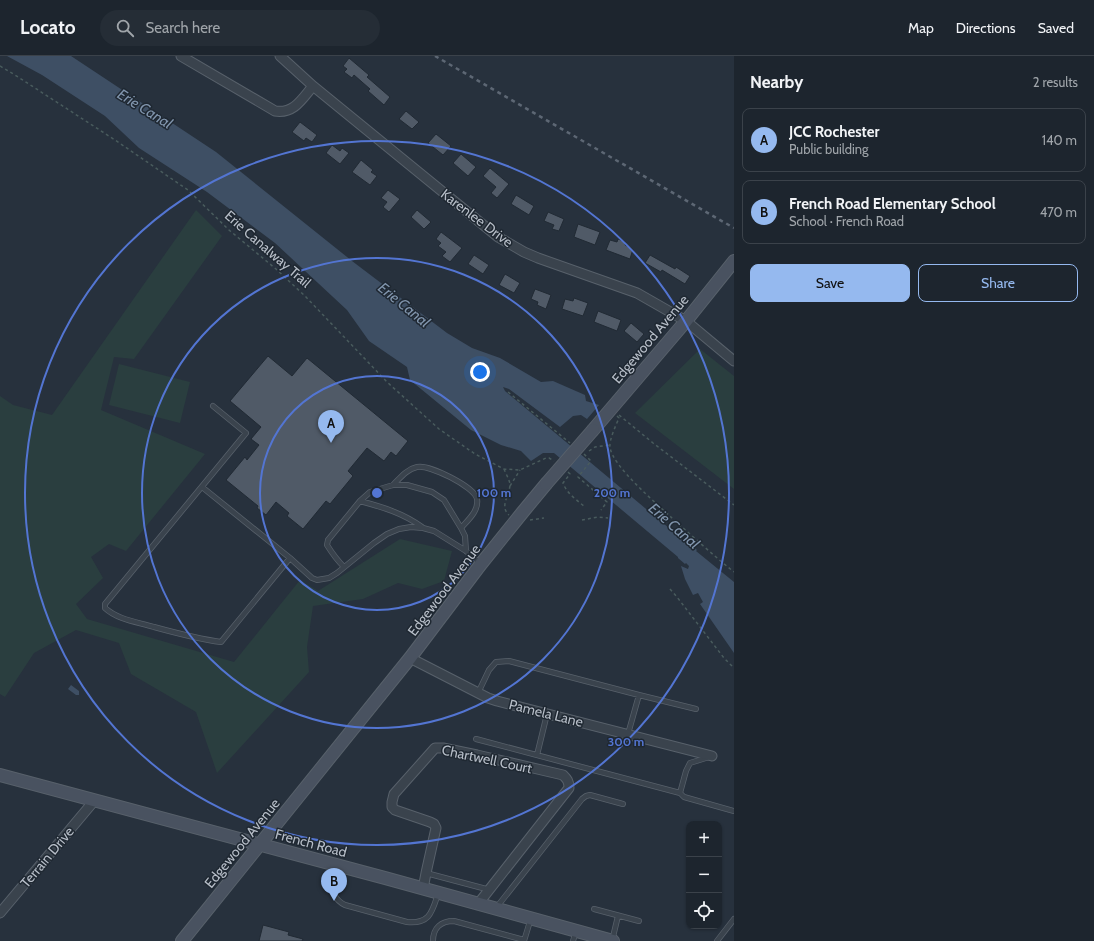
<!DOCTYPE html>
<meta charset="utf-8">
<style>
body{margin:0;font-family:Cabin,sans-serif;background:#252d36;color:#f1f3f6}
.controls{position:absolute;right:12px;bottom:12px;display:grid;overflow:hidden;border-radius:8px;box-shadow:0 1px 3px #0004}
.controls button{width:36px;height:36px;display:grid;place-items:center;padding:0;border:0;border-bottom:1px solid #3b424a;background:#1d252e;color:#f1f3f6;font:20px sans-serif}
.you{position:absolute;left:480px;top:316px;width:14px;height:14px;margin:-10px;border:3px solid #fff;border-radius:50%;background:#1a73e8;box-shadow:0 0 0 6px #1a73e833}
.badge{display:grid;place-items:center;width:26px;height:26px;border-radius:50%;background:#95b9ef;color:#111;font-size:13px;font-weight:700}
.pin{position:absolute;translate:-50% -33px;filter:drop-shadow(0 1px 2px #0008)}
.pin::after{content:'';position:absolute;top:21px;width:14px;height:12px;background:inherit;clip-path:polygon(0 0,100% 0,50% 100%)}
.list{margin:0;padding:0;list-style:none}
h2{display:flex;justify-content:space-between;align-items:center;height:52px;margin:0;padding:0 16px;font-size:17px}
h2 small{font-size:13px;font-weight:400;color:#a0a5aa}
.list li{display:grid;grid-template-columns:26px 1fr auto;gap:12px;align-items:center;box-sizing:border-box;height:64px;margin:0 8px 8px;padding:0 8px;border:1px solid #3b424a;border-radius:8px}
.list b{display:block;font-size:15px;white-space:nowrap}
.list p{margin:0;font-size:13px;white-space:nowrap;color:#a0a5aa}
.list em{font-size:13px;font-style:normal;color:#a0a5aa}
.actions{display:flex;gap:8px;padding:12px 16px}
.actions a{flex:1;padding:9px 0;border:1px solid #95b9ef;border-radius:8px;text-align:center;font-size:14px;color:#95b9ef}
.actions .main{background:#95b9ef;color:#111}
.icon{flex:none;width:22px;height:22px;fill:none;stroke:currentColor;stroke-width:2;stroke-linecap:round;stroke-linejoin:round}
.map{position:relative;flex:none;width:734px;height:885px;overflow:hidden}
header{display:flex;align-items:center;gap:24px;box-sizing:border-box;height:56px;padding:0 20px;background:#1d252e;border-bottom:1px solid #3b424a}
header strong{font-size:19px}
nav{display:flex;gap:22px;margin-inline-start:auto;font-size:14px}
.search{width:280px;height:36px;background:#252d36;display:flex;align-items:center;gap:10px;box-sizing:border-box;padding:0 14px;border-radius:22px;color:#a0a5aa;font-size:15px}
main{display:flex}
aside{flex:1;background:#1d252e}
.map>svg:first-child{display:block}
.green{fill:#2a3e3f}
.water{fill:#3e4f64}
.building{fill:#505a67;stroke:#212a34}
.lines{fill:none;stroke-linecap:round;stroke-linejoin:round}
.lane-casing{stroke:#58616b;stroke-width:6}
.street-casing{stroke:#58616b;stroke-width:11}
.secondary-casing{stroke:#58616b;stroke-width:14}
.path{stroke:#495b5d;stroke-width:1.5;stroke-dasharray:3 3;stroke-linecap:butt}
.lane{stroke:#3a434d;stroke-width:4.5}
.street{stroke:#3a434d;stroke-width:9}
.secondary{stroke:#495260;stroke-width:12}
.rail{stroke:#5d6774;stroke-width:2.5;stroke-dasharray:4 4;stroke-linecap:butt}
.secondary-bridge-casing{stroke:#58616b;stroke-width:14;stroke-linecap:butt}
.secondary-bridge{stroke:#495260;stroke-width:12}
.ring{fill:none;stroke:#5375d2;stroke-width:2}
.labels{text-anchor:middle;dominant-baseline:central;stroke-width:3;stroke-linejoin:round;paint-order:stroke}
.street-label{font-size:14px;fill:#b7bec8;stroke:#1f2832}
.water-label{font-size:15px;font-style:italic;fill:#8195ad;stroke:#1f2832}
.centre{fill:#5375d2;stroke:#1f2832;stroke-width:2}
.ring-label{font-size:12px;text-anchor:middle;font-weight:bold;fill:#5375d2;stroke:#1f2832;stroke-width:3;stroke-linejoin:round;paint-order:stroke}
</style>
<header>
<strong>Locato</strong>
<div class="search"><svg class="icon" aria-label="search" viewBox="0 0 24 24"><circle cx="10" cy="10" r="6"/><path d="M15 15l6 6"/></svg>Search here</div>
<nav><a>Map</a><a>Directions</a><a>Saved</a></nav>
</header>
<main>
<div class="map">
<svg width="734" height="885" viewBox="0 0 734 885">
<rect width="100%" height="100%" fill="#27313d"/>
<path class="green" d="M196,154L222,180L134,303L114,301L101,354L205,398L126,495L109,488L91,501L103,522L76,548L87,563L234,606L300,524L318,535L400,483L452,495L444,525L422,533L398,527L363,543L313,550L307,591L309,616L217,717L196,656L131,618L119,587L76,574L34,597L5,641L0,638V340L13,349L52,359Z
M700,293L734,320V433L635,357Z
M119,308L190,326L180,367L109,349Z"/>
<path class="water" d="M7,0H71L216,96L352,205L447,277L472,292L500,302L541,326L553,325L585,339L586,345L599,349L587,363L581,359L573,360L560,371L509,333L503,331L505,335L688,488H690L697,494L696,495L734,526V597L700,548L703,546L698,537L693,539L685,523L681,510L688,513L689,510L686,507L685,508L678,502V501L554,397H543L531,405L521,395L501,389L471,374L410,324L407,311L369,285L347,254L275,187L207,136L139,92L105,60L42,19Z
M71,629L79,635V639H76L68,633Z"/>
<path class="building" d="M349,2L369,19L367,21L390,41L384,49L368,35L370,33L354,19L352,22L344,16L347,13L343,10Z
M406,55L419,66L412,73L399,63Z
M300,66L317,79L312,86L306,82L304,85L292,76Z
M436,78L451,90L443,99L428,87Z
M332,89L340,95L342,92L349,97L340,108L326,97Z
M461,98L476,111L468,120L453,107Z
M361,104L373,114L371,116L377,120L370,129L352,116Z
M490,112L509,128L497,142L491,137L496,131L483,120Z
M388,134L400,143L389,156L383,151L387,146L381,142Z
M516,139L534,150L529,159L511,148Z
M417,154L431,166L424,173L411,161Z
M548,156L564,163L559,175L552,173L554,169L544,165Z
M578,168L600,176L595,189L574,181Z
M441,176L462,192L450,206L442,200L446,196L438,190L441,187L436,183Z
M618,183L626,186L625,189L633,193L630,203L606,194L610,184L617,186Z
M474,199L489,209L483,218L468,208Z
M650,199L675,213L676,211L690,220L685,228L662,214L661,216L645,207Z
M505,218L520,227L514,237L499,229Z
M535,233L551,239L546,253L537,249L538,246L531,243Z
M574,242L588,247L583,260L562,253L565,243L573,245Z
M598,255L621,264L617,275L594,266Z
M631,267L644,278L637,286L624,275Z
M268,300L292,320L307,302L408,385L396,400L391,396L384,405L367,392L348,415L353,420L330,448L326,445L303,473L287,460L289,457L276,446L266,459L257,452L258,450L226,424L245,401L247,404L259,389L251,383L261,371L230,345Z
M263,869L289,876L288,879L303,883L302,885H259Z"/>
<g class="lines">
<defs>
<path id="lane" d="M213,350L246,377L105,548V552C118,564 138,566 154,571C176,577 198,583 221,586L290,502
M393,429C400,422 407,413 417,411C429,408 475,431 477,443C479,455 468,464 461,472
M202,431L290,502L312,522L317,524L329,522L337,517L374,487L387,478L399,473L411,471L423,472L434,475L466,495L480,507
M360,445C382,451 403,457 422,471
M344,511C337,504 332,497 327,489L328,484L360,445L370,436L393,429H407L432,436L444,444L461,472L465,480L466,495
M478,637L489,614L496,606L509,605L639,639L628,678
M639,639L696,653
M476,683L680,737L686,715L690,707L709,701
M537,699L547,658
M680,737L684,741L734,755
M332,809C329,824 329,841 345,849L407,866C430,868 432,856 438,838
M426,817L490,834
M496,852L582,743L586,740L590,739L623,748
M594,853L639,865
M433,885C433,872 441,865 454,865L524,884
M524,885L531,862
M573,885L576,875
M612,885L618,860
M717,885L734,863"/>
<path id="street" d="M181,0L275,55C294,58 302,43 313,30
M280,0L313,30L498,181L524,196L538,202L637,237L686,265L734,305
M410,602L488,642L497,645L712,700
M423,833L426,817L436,772L434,768L430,766L395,754L392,751V746L394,738L435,692H443L477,699L563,719C567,723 569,725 569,732L478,848
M0,857L94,745"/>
<path id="secondary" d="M593,374L686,265L734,205
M0,719L385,822L613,885
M182,885L410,602L481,508L522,457L546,428"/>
</defs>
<use href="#lane" class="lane-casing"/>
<use href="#street" class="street-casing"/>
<use href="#secondary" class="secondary-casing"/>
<path class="path" d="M0,10L15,19L115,84L188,134L229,174L276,213L305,240L387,326L439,373L475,398L504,413L520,414L546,402H549L554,405
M508,336L570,387
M619,359L653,387L734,449
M617,360L619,362C616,369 609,384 610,391C612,410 657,448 672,462C692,480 713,499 734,516
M589,395L595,391L610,389
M584,398L591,405L578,421L607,446L601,454
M504,413C506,418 509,423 510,428C510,439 499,450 509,459
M568,416L570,418L563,427C567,438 577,444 585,451
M510,430L520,414
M530,464L544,462
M582,464L598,461L608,462
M670,533L677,541L724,602L734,612"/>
<use href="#lane" class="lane"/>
<use href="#street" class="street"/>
<use href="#secondary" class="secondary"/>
<path class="rail" d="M435,0L734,172"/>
<defs>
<path id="secondary-bridge" d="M546,428L593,374"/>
</defs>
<use href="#secondary-bridge" class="secondary-bridge-casing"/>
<use href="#secondary-bridge" class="secondary-bridge"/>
</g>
<g class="ring">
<circle cx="377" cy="437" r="117"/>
<circle cx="377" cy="437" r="235"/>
<circle cx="377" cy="437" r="352"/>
</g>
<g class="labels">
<g class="street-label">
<text transform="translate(477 162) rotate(37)">Karenlee Drive</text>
<text transform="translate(268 193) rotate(41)">Erie Canalway Trail</text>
<text transform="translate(650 283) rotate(-50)">Edgewood Avenue</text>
<text transform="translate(444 534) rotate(-53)">Edgewood Avenue</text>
<text transform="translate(546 657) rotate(14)">Pamela Lane</text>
<text transform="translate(487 703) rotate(12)">Chartwell Court</text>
<text transform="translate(242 787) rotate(-51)">Edgewood Avenue</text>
<text transform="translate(311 787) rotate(15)">French Road</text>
<text transform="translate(47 801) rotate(-50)">Terrain Drive</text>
</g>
<g class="water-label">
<text transform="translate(145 53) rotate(32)">Erie Canal</text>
<text transform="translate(404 249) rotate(39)">Erie Canal</text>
<text transform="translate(674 470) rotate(41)">Erie Canal</text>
</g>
</g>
<circle cx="377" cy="437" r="6" class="centre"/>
<g class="ring-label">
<text x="494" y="441">100 m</text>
<text x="612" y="441">200 m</text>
<text x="626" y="690">300 m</text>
</g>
</svg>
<div class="controls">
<button>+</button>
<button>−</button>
<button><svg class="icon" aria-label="locate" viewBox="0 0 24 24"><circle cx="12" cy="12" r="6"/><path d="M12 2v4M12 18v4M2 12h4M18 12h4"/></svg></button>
</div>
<div class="you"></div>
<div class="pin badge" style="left:331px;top:387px">A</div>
<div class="pin badge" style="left:334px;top:845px">B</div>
</div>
<aside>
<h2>Nearby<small>2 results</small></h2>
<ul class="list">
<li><span class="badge">A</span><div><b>JCC Rochester</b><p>Public building</p></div><em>140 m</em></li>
<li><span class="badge">B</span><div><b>French Road Elementary School</b><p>School · French Road</p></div><em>470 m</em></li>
</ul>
<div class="actions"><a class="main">Save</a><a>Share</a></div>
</aside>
</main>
